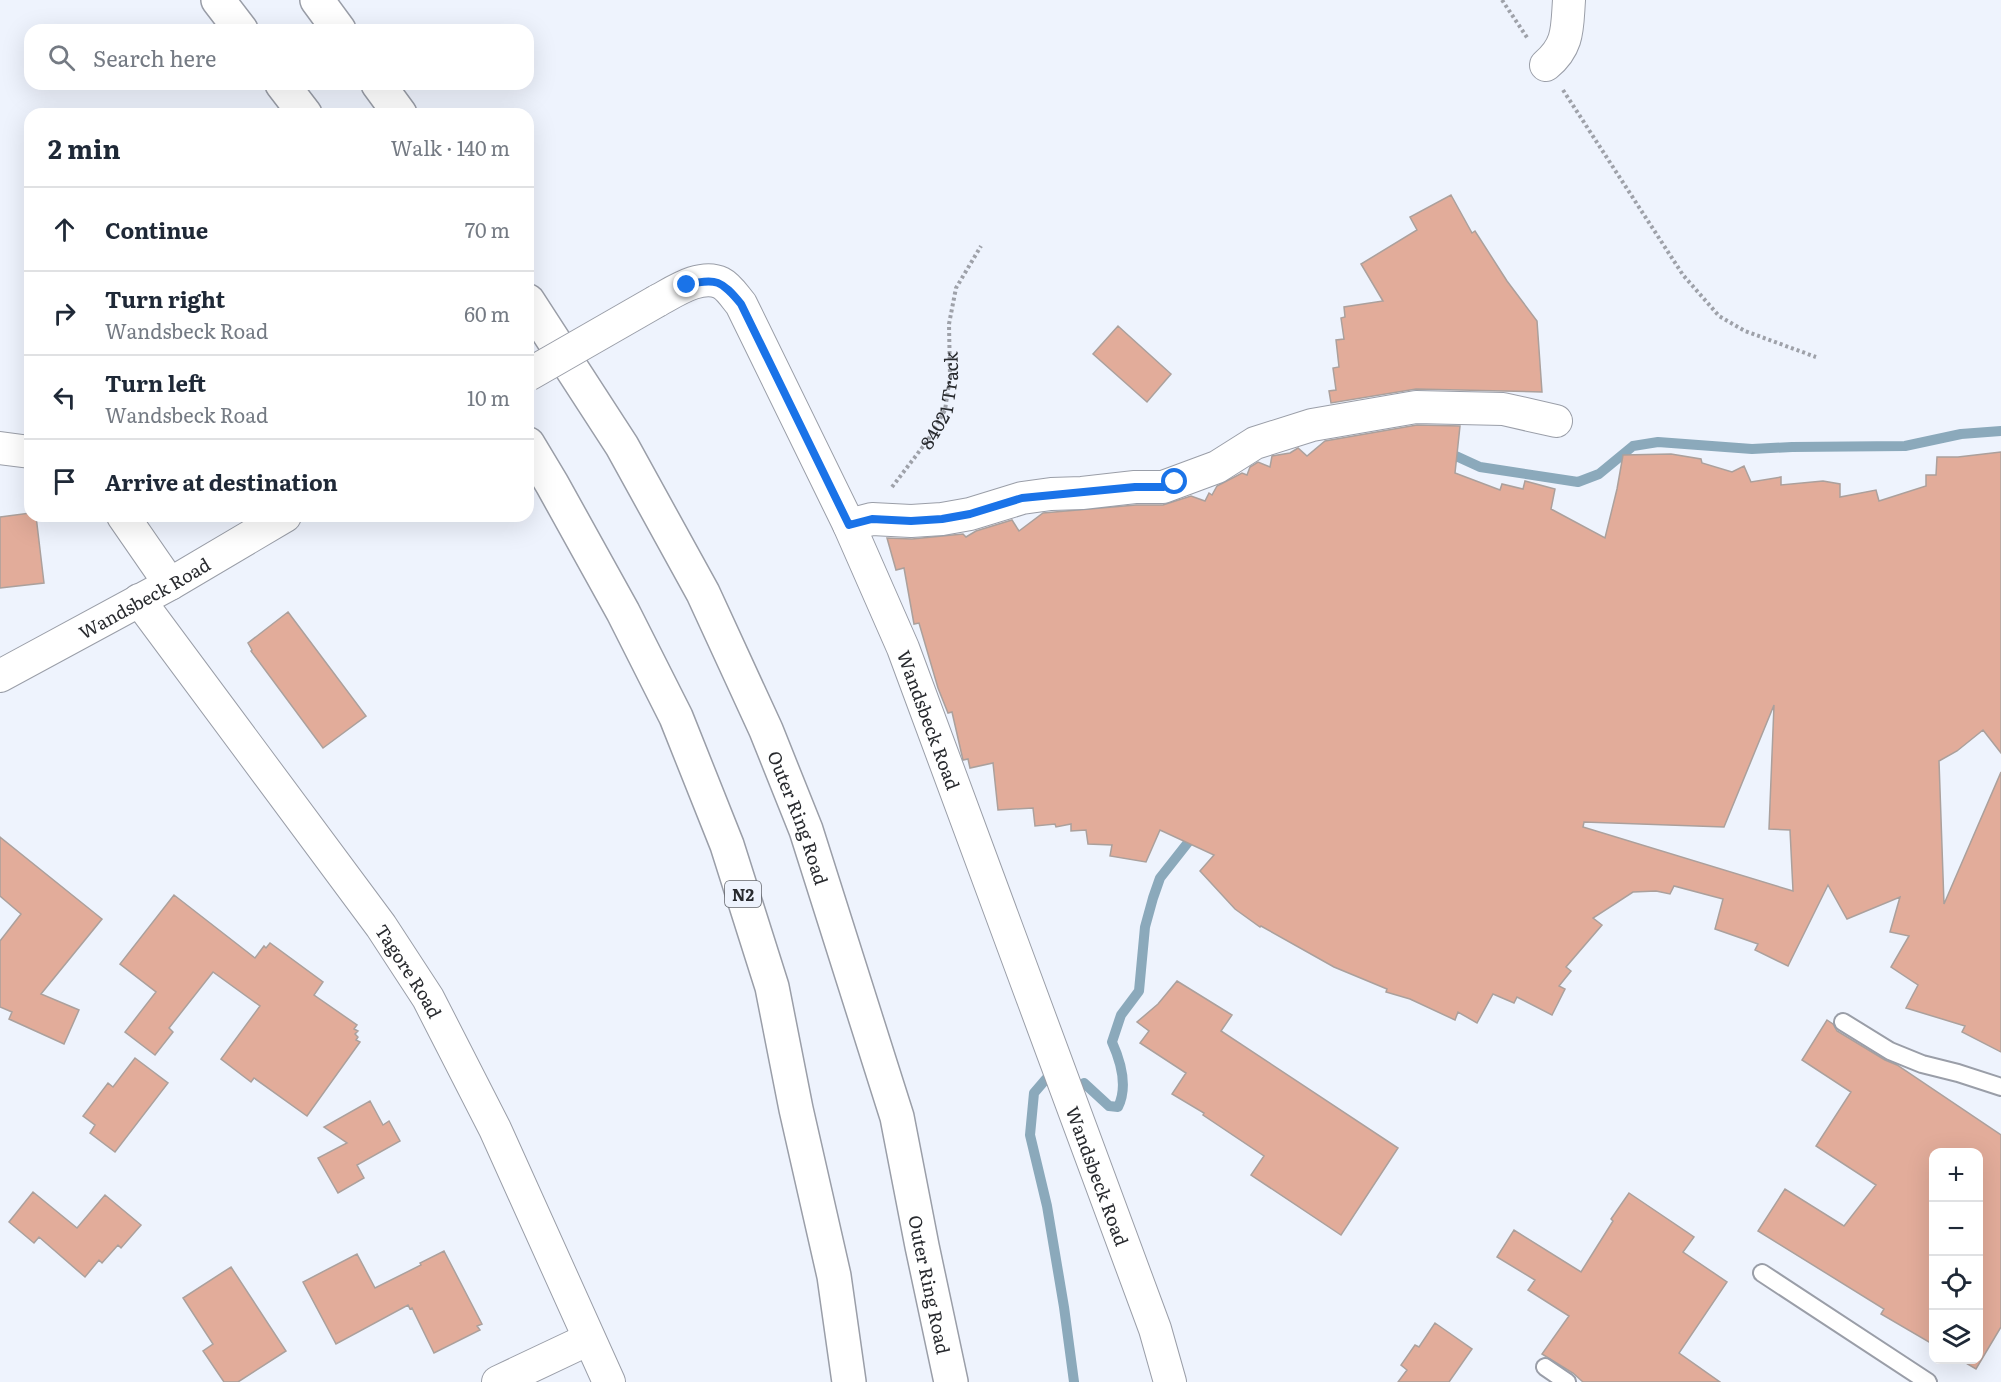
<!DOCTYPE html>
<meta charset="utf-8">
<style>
body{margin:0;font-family:Literata,serif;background:#f6f6f7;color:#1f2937}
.controls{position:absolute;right:18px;bottom:18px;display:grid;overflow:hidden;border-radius:12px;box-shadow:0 6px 24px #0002}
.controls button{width:54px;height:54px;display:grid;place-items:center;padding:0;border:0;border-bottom:2px solid #e0e1e3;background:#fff;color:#1f2937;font:30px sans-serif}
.stop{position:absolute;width:18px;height:18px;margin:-14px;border:4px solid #1a73e8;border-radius:50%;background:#fff}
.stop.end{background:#1a73e8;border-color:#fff;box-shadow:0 2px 6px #0008}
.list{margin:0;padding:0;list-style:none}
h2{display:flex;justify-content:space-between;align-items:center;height:78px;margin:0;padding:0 24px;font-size:26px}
h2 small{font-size:20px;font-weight:400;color:#747a83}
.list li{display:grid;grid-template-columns:39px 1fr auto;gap:18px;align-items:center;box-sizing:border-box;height:84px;padding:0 24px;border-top:2px solid #e0e1e3}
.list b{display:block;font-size:22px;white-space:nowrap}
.list p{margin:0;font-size:20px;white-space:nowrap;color:#747a83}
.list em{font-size:20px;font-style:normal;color:#747a83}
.icon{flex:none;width:33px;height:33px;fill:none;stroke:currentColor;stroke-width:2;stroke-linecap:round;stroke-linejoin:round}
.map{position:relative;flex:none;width:2001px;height:1382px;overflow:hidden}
.search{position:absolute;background:#fff;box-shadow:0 6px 24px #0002;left:24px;top:24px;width:510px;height:66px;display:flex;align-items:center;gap:15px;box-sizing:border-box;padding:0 21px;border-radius:18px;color:#747a83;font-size:22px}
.panel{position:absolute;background:#fff;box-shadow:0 6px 24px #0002;left:24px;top:108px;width:510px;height:414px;border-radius:18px}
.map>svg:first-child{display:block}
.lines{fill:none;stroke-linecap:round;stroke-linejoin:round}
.stream{stroke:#8ba9bb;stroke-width:10}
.building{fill:#e2ac9a;stroke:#aba09c;stroke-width:1.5;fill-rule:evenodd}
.lane-casing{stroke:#9a9ea8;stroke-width:20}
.street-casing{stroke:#9a9ea8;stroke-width:34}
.highway-casing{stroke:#9a9ea8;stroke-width:36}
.path{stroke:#9ea1a9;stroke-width:4;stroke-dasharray:3 3;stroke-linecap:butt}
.lane{stroke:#fff;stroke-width:16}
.street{stroke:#fff;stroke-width:32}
.highway{stroke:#fff;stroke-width:33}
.street-bridge-casing{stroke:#9a9ea8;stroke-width:34;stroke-linecap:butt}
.street-bridge{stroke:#fff;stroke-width:32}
.route{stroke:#1a73e8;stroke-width:8}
.labels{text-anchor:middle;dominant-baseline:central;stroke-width:4.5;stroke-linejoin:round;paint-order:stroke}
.shield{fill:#eef3fd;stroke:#63666c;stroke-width:1.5}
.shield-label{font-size:16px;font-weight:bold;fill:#282a2e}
.street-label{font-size:18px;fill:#282a2e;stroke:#eef3fd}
</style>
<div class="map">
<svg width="2001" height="1382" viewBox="0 0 2001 1382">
<rect width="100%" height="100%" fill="#eef3fd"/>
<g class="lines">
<path class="stream" d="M1445,451L1480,467L1578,482L1599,474L1633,446L1658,442L1752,449L1792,447L1905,446L1961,434L2001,431
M1046,1079L1034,1093L1030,1135L1047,1206L1064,1307L1074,1382
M1084,1083L1109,1106L1118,1107C1128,1087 1121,1062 1112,1042L1121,1015L1139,991L1145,927L1153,898L1160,878L1197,831"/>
</g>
<path class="building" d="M1451,195L1472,233L1475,231L1507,281L1537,321L1542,392L1416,389L1331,403L1329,391L1336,390L1333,368L1339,367L1336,340L1344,339L1341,318L1345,317L1344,307L1383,301L1361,264L1417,230L1410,217Z
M1118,326L1171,374L1147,402L1093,354Z
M1417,425L1460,426L1455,473L1500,490L1502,484L1523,489L1525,481L1555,489L1551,509L1605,538L1617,489L1623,455L1671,454L1701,459L1702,463L1732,472L1744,466L1751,482L1781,477V485L1823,481L1840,484V497L1876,490L1879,501L1926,486V475H1936L1937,457H1958L2001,452V753L1983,730L1957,751L1939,761L1944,904L2001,772V1052L1962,1032L1965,1026L1906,1008L1918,985L1891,967L1909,936L1890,932L1900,897L1847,919L1828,885L1788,966L1755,950L1758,944L1715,929L1723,899L1674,886L1670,894L1656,891L1633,892L1593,918L1602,925L1566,967L1571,971L1559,986L1565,989L1552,1015L1517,997L1514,1003L1493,994L1477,1023L1458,1012L1455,1020L1410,999L1386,992L1387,989L1334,967L1261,926L1260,927L1235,909L1200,871L1214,855L1160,830L1146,862L1110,856L1112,845L1088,844L1086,830L1071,831V824L1056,827L1055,824L1035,826L1033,808L998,810L993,763L970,768L968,759L963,760L952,712L948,713L938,688L919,623L914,624L904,568L896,570L887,538L912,539L963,534L966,537L976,531L1012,520L1019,531L1043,513L1136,505H1163L1191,496L1205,501L1209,493L1212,495L1217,486L1242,473L1247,475L1250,467L1258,462L1270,467L1272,456L1290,453L1298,448L1307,456L1325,441ZM1774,705L1769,829L1790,830L1793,891L1583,827L1584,822L1724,827Z
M30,513V516H36L44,583L0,588V517Z
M288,612L366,716L323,748L251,651L252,650L248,643Z
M0,837L102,919L41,994L79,1010L64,1044L9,1019L12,1012L0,1007V941L21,914L0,896Z
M174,895L255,958L264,946L266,948L270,943L323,982L314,995L357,1025L354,1029L358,1031L355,1034L358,1037L356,1040L360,1042L307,1116L254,1078L251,1082L221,1059L260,1006L213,972L169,1028L173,1032L155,1055L125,1032L156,992L120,964Z
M1177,981L1232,1015L1221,1031L1398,1148L1341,1235L1251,1175L1264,1156L1203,1115L1204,1113L1172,1094L1186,1073L1140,1043L1149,1031L1137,1022L1158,1004Z
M1827,1020L1833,1024L1837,1031L1885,1060L1897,1065L2001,1135V1327L1976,1369L1959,1359H1978V1152H1934V1345L1881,1314L1884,1309L1758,1231L1785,1189L1844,1226L1876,1185L1816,1146L1851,1092L1802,1060Z
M135,1058L168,1083L115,1152L90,1133L95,1125L83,1116L108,1083L113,1087Z
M370,1101L383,1125L389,1121L400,1141L357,1165L364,1178L338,1193L318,1158L347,1143L324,1127Z
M33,1192L77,1228L105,1195L141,1225L121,1248L118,1245L102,1263L99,1260L85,1277L39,1237L34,1243L9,1222Z
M1629,1193L1694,1237L1683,1252L1727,1282L1679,1353L1720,1382H1583L1573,1373L1542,1354L1569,1316L1528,1290L1535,1280L1497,1257L1514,1230L1581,1272L1613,1221L1611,1219Z
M444,1251L482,1324L477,1326L480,1330L434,1353L412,1308L410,1309L408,1305L336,1344L303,1282L357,1254L375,1288L421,1265L420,1263Z
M231,1267L286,1351L238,1382H224L203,1351L213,1344L183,1298Z
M1435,1323L1472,1349L1449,1382H1398L1407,1370L1401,1365L1415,1345L1419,1347Z"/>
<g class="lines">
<defs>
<path id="lane" d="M1843,1022L1890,1051L1922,1064L1958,1073L2001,1087
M1762,1273L1928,1382
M1545,1367L1567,1382"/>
<g id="street">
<path d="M1546,65C1569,46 1567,28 1569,0"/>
<path id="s2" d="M657,301C674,292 701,273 721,283C729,287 735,297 741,304L849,525L903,648L1155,1329L1170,1382"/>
<path d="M0,448L30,452"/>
<path d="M123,516L170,584"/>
<path d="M849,525L872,519L911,521L942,519L970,514L1022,498L1051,494L1082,493L1135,487H1163L1217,467L1255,443L1312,425L1416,407L1503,409L1556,421"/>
<path id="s3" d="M139,600L381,926L428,998L495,1129L609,1382"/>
<path id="s4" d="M0,676L170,584L285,516"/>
<path d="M498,1382L589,1339"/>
</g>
<g id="highway">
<path d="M218,0L241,30"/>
<path d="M317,0L339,30"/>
<path d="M282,84L305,114"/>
<path d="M378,84L400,114"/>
<path id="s5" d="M528,301L622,446L703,593L766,730L806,830L897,1117L922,1246L951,1382"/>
<path d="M528,444L552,484L623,612L676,717L727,845L772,987L796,1109L834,1276L849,1382"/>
</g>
</defs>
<use href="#lane" class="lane-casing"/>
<use href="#street" class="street-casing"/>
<use href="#highway" class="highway-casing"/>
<g class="path">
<path d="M1502,0L1528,39"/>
<path d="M1563,90L1683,275L1719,316L1745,331L1816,357"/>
<path id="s1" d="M892,487L928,440L945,410L950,377L949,324L956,288L981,246"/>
</g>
<use href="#lane" class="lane"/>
<use href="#street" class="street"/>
<use href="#highway" class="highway"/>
<defs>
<path id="street-bridge" d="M528,375L657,301"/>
</defs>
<use href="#street-bridge" class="street-bridge-casing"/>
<use href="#street-bridge" class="street-bridge"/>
</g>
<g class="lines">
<path class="route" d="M687,285C716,277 722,281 741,304L849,525L872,519L911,521L942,519L970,514L1022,498L1135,487H1163L1175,482"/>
</g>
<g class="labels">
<rect class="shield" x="725" y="881" width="36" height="26" rx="4.5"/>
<g class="shield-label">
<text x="743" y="894">N2</text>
</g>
<g class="street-label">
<text stroke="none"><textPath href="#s1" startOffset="102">84021 Track</textPath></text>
<text stroke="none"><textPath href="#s4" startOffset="164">Wandsbeck Road</textPath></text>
<text stroke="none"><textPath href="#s2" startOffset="555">Wandsbeck Road</textPath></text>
<text stroke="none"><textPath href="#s5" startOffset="585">Outer Ring Road</textPath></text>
<text stroke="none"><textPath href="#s3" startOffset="459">Tagore Road</textPath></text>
<text stroke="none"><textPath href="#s2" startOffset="1041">Wandsbeck Road</textPath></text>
<text stroke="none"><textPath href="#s5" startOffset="1071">Outer Ring Road</textPath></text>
</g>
</g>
</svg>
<div class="controls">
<button>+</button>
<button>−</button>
<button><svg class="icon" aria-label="locate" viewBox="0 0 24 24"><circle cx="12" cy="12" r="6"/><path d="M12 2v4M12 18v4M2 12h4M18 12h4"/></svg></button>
<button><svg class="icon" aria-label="layers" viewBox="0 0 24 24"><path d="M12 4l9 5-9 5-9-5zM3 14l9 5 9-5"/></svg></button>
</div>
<div class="stop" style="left:1175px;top:482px"></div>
<div class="stop end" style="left:687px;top:285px"></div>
<div class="search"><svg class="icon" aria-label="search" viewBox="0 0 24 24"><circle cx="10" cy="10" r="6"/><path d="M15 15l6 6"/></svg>Search here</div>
<section class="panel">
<h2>2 min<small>Walk · 140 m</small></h2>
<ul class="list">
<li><svg class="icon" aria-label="ahead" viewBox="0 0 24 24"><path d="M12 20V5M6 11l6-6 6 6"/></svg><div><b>Continue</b></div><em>70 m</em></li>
<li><svg class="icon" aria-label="right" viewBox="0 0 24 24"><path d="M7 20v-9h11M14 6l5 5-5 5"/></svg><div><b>Turn right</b><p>Wandsbeck Road</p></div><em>60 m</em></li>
<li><svg class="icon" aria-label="left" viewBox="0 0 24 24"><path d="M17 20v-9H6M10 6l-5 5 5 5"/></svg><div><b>Turn left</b><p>Wandsbeck Road</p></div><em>10 m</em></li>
<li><svg class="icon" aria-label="arrive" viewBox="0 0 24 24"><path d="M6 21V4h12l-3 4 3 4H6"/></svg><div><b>Arrive at destination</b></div></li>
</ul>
</section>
</div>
